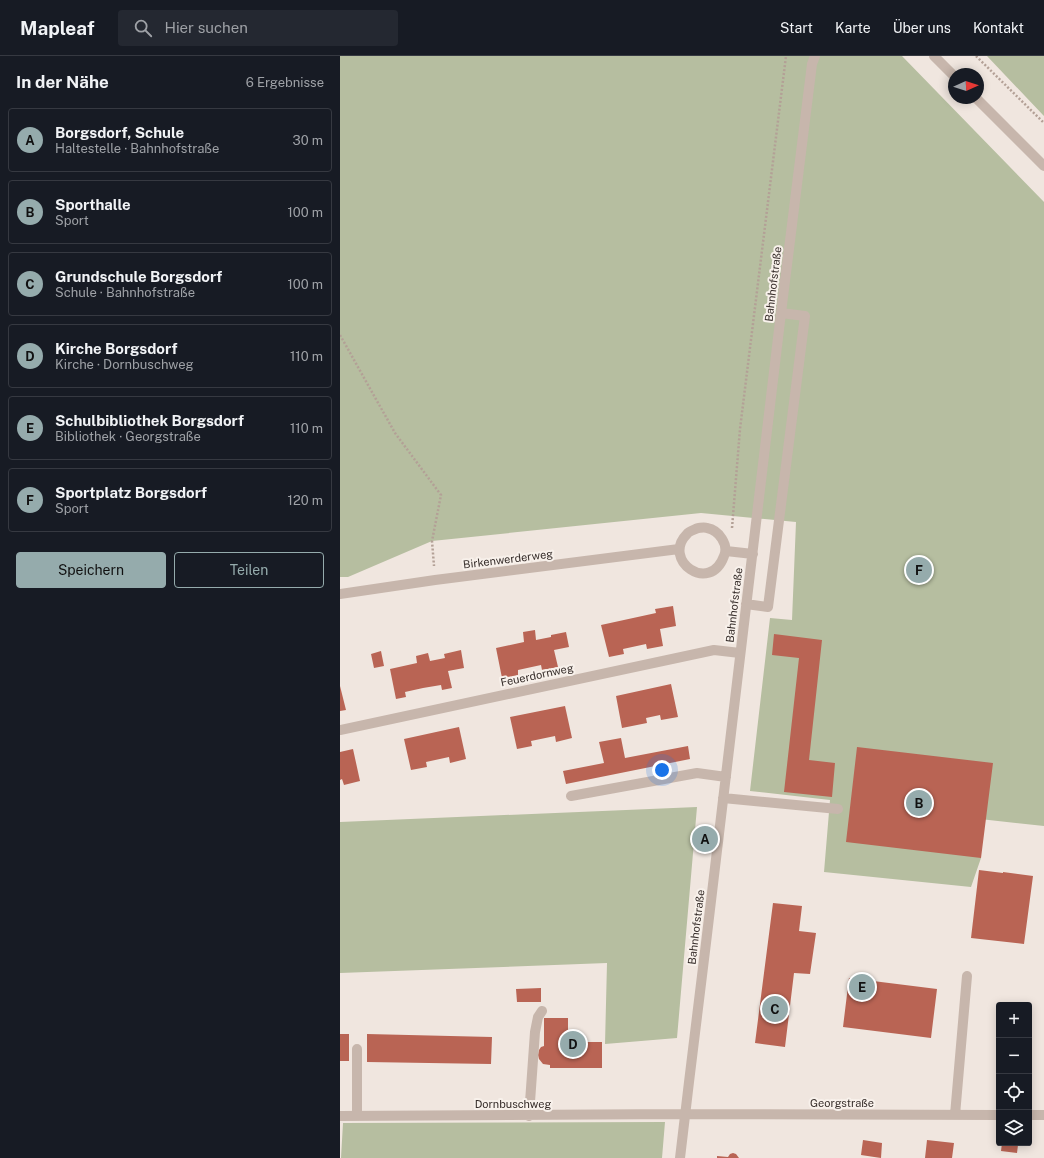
<!DOCTYPE html>
<html lang="de">
<meta charset="utf-8">
<style>
body{margin:0;font-family:"Public Sans",sans-serif;background:#242831;color:#f1f3f6}
.controls{position:absolute;right:12px;bottom:12px;display:grid;overflow:hidden;border-radius:4px;box-shadow:0 2px 10px #0003}
.controls button{width:36px;height:36px;display:grid;place-items:center;padding:0;border:0;border-bottom:1px solid #363941;background:#171b24;color:#f1f3f6;font:20px sans-serif}
.compass{position:absolute;left:608px;top:12px;width:36px;height:36px;border-radius:50%;background:#171b24;box-shadow:0 2px 10px #0003;rotate:87deg}
.you{position:absolute;left:322px;top:714px;width:14px;height:14px;margin:-10px;border:3px solid #fff;border-radius:50%;background:#1a73e8;box-shadow:0 0 0 6px #1a73e833}
.badge{display:grid;place-items:center;width:26px;height:26px;border-radius:50%;background:#95abac;color:#111;font-size:13px;font-weight:700}
.pin{position:absolute;translate:-50% -50%;border:2px solid #fff;box-shadow:0 1px 4px #0006}
.list{margin:0;padding:0;list-style:none}
h2{display:flex;justify-content:space-between;align-items:center;height:52px;margin:0;padding:0 16px;font-size:17px}
h2 small{font-size:13px;font-weight:400;color:#9ea1a6}
.list li{display:grid;grid-template-columns:26px 1fr auto;gap:12px;align-items:center;box-sizing:border-box;height:64px;margin:0 8px 8px;padding:0 8px;border:1px solid #363941;border-radius:4px}
.list b{display:block;font-size:15px;white-space:nowrap}
.list p{margin:0;font-size:13px;white-space:nowrap;color:#9ea1a6}
.list em{font-size:13px;font-style:normal;color:#9ea1a6}
.actions{display:flex;gap:8px;padding:12px 16px}
.actions a{flex:1;padding:9px 0;border:1px solid #95abac;border-radius:4px;text-align:center;font-size:14px;color:#95abac}
.actions .main{background:#95abac;color:#111}
.icon{flex:none;width:22px;height:22px;fill:none;stroke:currentColor;stroke-width:2;stroke-linecap:round;stroke-linejoin:round}
.map{position:relative;flex:none;width:704px;height:1102px;overflow:hidden}
header{display:flex;align-items:center;gap:24px;box-sizing:border-box;height:56px;padding:0 20px;background:#171b24;border-bottom:1px solid #363941}
header strong{font-size:19px}
nav{display:flex;gap:22px;margin-inline-start:auto;font-size:14px}
.search{width:280px;height:36px;background:#242831;display:flex;align-items:center;gap:10px;box-sizing:border-box;padding:0 14px;border-radius:4px;color:#9ea1a6;font-size:15px}
main{display:flex}
aside{flex:1;background:#171b24}
.map>svg:first-child{display:block}
.green{fill:#b6bea0}
.building{fill:#b96454}
.lines{fill:none;stroke-linecap:round;stroke-linejoin:round}
.path{stroke:#b3a096;stroke-width:2.5;stroke-dasharray:2 2;stroke-linecap:butt}
.minor{stroke:#c7b6ac;stroke-width:10}
.labels{text-anchor:middle;dominant-baseline:central;stroke-width:4;stroke-linejoin:round;paint-order:stroke}
.street-label{font-size:11px;fill:#362d2a;stroke:#f8f1eb}
</style>
<header>
<strong>Mapleaf</strong>
<div class="search"><svg class="icon" aria-label="search" viewBox="0 0 24 24"><circle cx="10" cy="10" r="6"/><path d="M15 15l6 6"/></svg>Hier suchen</div>
<nav><a>Start</a><a>Karte</a><a>Über uns</a><a>Kontakt</a></nav>
</header>
<main>
<aside>
<h2>In der Nähe<small>6 Ergebnisse</small></h2>
<ul class="list">
<li><span class="badge">A</span><div><b>Borgsdorf, Schule</b><p>Haltestelle · Bahnhofstraße</p></div><em>30 m</em></li>
<li><span class="badge">B</span><div><b>Sporthalle</b><p>Sport</p></div><em>100 m</em></li>
<li><span class="badge">C</span><div><b>Grundschule Borgsdorf</b><p>Schule · Bahnhofstraße</p></div><em>100 m</em></li>
<li><span class="badge">D</span><div><b>Kirche Borgsdorf</b><p>Kirche · Dornbuschweg</p></div><em>110 m</em></li>
<li><span class="badge">E</span><div><b>Schulbibliothek Borgsdorf</b><p>Bibliothek · Georgstraße</p></div><em>110 m</em></li>
<li><span class="badge">F</span><div><b>Sportplatz Borgsdorf</b><p>Sport</p></div><em>120 m</em></li>
</ul>
<div class="actions"><a class="main">Speichern</a><a>Teilen</a></div>
</aside>
<div class="map">
<svg width="704" height="1102" viewBox="0 0 704 1102">
<rect width="100%" height="100%" fill="#f0e6df"/>
<path class="green" d="M0,0H562L704,146V770L640,763L641,802L631,831L484,816L490,744L410,735L430,562L452,564L456,466L361,457L92,485L8,521H0Z
M647,0H704V60L703,59Z
M357,751L337,982L265,988L267,907L0,917V766Z
M325,1066L322,1102H1L3,1067Z"/>
<path class="building" d="M333,550L336,570L320,573L323,590L307,593L306,588L283,593L284,598L269,601L261,569L316,557L315,553Z
M195,574L196,584L211,581V579L226,576L229,591L214,594L218,611L202,614L201,609L178,614V619L162,622L156,592L184,586L183,576Z
M434,578L482,584L469,704L495,707L492,741L444,736L459,602L432,599Z
M121,594L124,612L108,615L112,632L102,634L101,629L83,632L65,636L66,641L56,643L50,613L77,607L76,600L88,597L90,605L105,602L104,598Z
M41,595L44,610L34,612L31,598Z
M331,628L338,661L321,664L320,659L306,662L307,667L282,672L276,640Z
M0,630L6,654L0,655Z
M225,650L232,682L216,686L215,680L191,685L192,690L177,693L170,661Z
M119,671L126,703L110,707L109,701L86,706L87,711L71,714L64,683Z
M281,682L285,702L348,690L350,703L226,728L223,715L264,707L259,686Z
M517,691L653,707L641,802L506,786Z
M13,693L20,725L4,729L2,723L0,724V696Z
M639,814L663,817V816L693,820L684,888L631,882Z
M433,847L462,850L459,875L476,877L470,918L454,917L445,991L415,987Z
M509,922L597,933L591,982L503,971Z
M201,932V946H177L176,933Z
M204,962H228V986H262V1012H210V1009L203,1008L199,1003L198,999L199,994L201,991L204,990Z
M0,978H9V1005H0Z
M27,978L152,981L151,1008L27,1006Z
M523,1084L542,1087L541,1102L521,1099Z
M587,1084L614,1087L612,1102H585Z
M662,1087L678,1089L677,1097L661,1095Z
M393,1097L396,1098L399,1102H377V1100L388,1101L390,1098Z"/>
<g class="lines">
<path class="path" d="M636,0L704,67
M0,279L55,377L101,439L92,485L94,510
M392,472L400,373L446,0"/>
<path class="minor" d="M594,0L614,20
M636,42L704,110
M358,472C360,472 364,471 367,472C379,474 389,489 384,500C370,539 321,504 347,478C349,475 354,474 358,472Z
M386,495L413,498
M0,538L95,524L339,493
M406,548L428,551L465,260L441,257
M0,674L374,594L400,597
M231,740L357,717L386,721
M383,742L498,753
M615,1059L627,920
M689,1059H704
M0,1060L345,1058L659,1059
M17,1060V993
M189,1060L195,976L198,961L202,955
M340,1102L349,1026L366,887L441,257L472,8L475,0"/>
</g>
<g class="labels">
<g class="street-label">
<text transform="translate(433 228) rotate(-83)">Bahnhofstraße</text>
<text transform="translate(168 503) rotate(-7)">Birkenwerderweg</text>
<text transform="translate(394 549) rotate(-83)">Bahnhofstraße</text>
<text transform="translate(197 619) rotate(-12)">Feuerdornweg</text>
<text transform="translate(356 871) rotate(-83)">Bahnhofstraße</text>
<text x="502" y="1047">Georgstraße</text>
<text x="173" y="1048">Dornbuschweg</text>
</g>
</g>
</svg>
<div class="controls">
<button>+</button>
<button>−</button>
<button><svg class="icon" aria-label="locate" viewBox="0 0 24 24"><circle cx="12" cy="12" r="6"/><path d="M12 2v4M12 18v4M2 12h4M18 12h4"/></svg></button>
<button><svg class="icon" aria-label="layers" viewBox="0 0 24 24"><path d="M12 4l9 5-9 5-9-5zM3 14l9 5 9-5"/></svg></button>
</div>
<svg class="compass" viewBox="-18 -18 36 36"><path d="M0-13l5 13h-10z" fill="#e53935"/><path d="M0 13l5-13h-10z" fill="#9ea1a6"/></svg>
<div class="you"></div>
<div class="pin badge" style="left:365px;top:783px">A</div>
<div class="pin badge" style="left:579px;top:747px">B</div>
<div class="pin badge" style="left:435px;top:953px">C</div>
<div class="pin badge" style="left:233px;top:988px">D</div>
<div class="pin badge" style="left:522px;top:931px">E</div>
<div class="pin badge" style="left:579px;top:514px">F</div>
</div>
</main>
